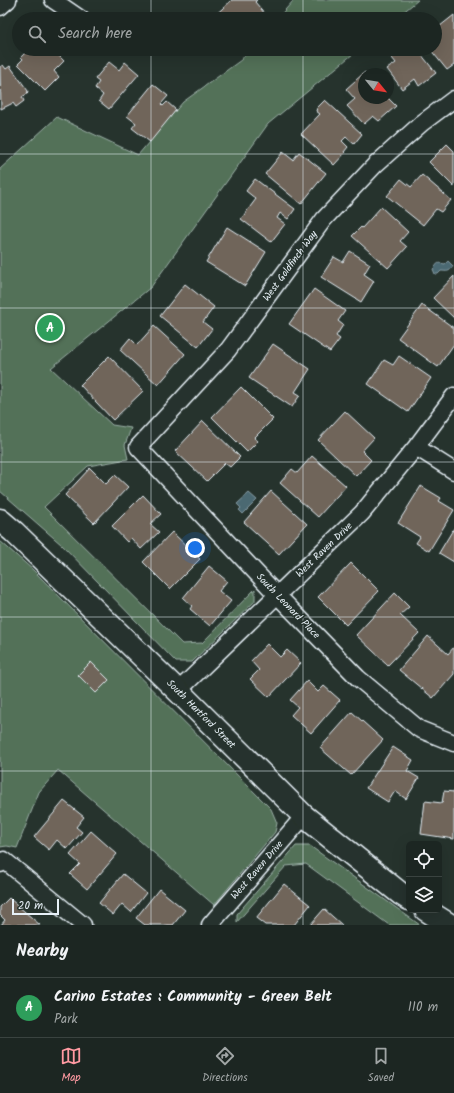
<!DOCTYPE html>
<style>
body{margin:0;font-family:Kalam,sans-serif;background:#29322f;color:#f1f3f6}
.controls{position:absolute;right:12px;bottom:12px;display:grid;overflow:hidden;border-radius:6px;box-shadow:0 4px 16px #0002}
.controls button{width:36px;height:36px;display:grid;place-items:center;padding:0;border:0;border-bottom:1px solid #3a4340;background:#1c2622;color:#f1f3f6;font:20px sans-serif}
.compass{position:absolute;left:358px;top:68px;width:36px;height:36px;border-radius:50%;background:#1c2622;box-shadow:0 4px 16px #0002;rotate:120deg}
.scale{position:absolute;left:12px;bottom:10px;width:47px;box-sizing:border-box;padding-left:4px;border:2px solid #e8f1f8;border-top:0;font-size:11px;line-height:14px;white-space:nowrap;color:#e8f1f8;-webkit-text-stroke:3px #26332d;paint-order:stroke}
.you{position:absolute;left:195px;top:548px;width:14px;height:14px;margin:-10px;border:3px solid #fff;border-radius:50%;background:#1a73e8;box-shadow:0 0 0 6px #1a73e833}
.badge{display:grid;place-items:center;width:26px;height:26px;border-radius:50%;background:#ff9aa2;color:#fff;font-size:13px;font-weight:700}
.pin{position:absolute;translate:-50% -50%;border:2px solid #fff;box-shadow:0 1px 4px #0006}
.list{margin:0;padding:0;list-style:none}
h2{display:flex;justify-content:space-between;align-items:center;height:52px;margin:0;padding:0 16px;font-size:17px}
h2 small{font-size:13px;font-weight:400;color:#a0a5a5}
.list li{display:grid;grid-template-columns:26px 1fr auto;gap:12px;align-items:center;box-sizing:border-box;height:60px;padding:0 16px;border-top:1px solid #3a4340}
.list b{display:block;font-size:15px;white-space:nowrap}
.list p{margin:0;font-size:13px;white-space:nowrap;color:#a0a5a5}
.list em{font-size:13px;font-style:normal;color:#a0a5a5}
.icon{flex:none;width:22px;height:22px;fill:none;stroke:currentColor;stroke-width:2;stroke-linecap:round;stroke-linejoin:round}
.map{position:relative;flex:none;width:454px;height:925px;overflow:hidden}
.search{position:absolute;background:#1c2622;box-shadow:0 4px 16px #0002;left:12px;right:12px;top:12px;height:44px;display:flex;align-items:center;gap:10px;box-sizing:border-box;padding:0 14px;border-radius:22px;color:#a0a5a5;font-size:15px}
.sheet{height:112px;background:#1c2622}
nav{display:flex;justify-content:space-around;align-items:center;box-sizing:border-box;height:56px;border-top:1px solid #3a4340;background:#1c2622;font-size:11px;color:#a0a5a5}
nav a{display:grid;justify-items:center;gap:2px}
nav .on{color:#ff9aa2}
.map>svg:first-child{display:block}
.green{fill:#527159;stroke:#9db1a8}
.water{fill:#4b6972;stroke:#8a9fa8}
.building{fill:#70655a;stroke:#e8f1f8}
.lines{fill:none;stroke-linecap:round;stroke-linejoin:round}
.street-casing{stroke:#e8f1f8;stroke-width:19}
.secondary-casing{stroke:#e8f1f8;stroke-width:25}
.street{stroke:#26332d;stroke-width:16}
.secondary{stroke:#26332d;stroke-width:22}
.grid{fill:none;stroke:#e8f1f8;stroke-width:1;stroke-opacity:0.55}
.labels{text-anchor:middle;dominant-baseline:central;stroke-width:3;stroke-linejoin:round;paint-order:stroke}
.street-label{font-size:10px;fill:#e8f1f8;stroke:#26332d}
</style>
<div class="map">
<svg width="454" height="925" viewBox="0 0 454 925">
<rect width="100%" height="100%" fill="#26332d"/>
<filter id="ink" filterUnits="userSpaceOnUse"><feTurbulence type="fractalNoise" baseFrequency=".025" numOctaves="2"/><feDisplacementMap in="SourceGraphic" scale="8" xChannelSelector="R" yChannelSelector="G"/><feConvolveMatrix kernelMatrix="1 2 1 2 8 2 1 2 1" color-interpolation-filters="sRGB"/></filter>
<g filter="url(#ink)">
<path class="green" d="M294,0H418L395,19H277Z
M250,49H359L268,124L151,287L51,368L112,425L131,428L125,445L128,459L88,466L44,507L182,644L202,643L255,589V601L192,662H176L62,545L0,491V169L57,117L138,155L183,102L241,60Z
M0,541L33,570L271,809L277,823L275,832L214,905L58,770L39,792L17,848L7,846L0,847Z
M296,846H310L420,925H389L306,864L286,866L237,922V914Z"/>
<path class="water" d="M448,261L453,266C449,273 447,271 441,271L438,274H435L433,269C439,264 435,262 445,264Z
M249,493L257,500L243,514L239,510L241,508L237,504Z"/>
<path class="building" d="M232,0H257L255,2L266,15L262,19H215L213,17Z
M454,15V65L447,70L430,49H435V30Z
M25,49H52L64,61L54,71L59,77L45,91L18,64L23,59L21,57L27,51Z
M393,49H417L436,73L419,86L415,79L402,89L387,69L396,63L388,53Z
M109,62L119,70L125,62L139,74L109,109L99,101L103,95L95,88L99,82L95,79Z
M3,65L6,69L10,66L28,91L27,94L22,97L24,101L16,107L13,103L1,109L0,67Z
M365,72L367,74H364V98H388L396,106L379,121L373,116L364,124L347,106L355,99L346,89Z
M153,84L168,96L161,104L163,106L167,102L176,110L150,142L132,128L136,123L127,116Z
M325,100L362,134L354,144L346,137L342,141L348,147L344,152L345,153L334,165L301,134L320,114L316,111L317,108Z
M447,144L454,151V187L429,162Z
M283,152L293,160L299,152L326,173L301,204L265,174Z
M422,175L451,200L441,212L436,209L423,225L387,196L401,179L411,187Z
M255,179L295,209L288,219L280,213L277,218L285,224L271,242L241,219L256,199L246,191Z
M381,207L408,232L400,241L407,247L388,268L352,236L361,227L362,228Z
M227,227L266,252L245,286L206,262Z
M350,251L370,264L364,274L374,281L361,302L321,277L334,257L343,262Z
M454,276V318L433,298Z
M185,284L214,307L203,322L212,329L198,347L160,316Z
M314,289L345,311L338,321L343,325L336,336L340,339L330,352L289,324Z
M422,305L454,328V344L438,367L398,338Z
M154,326L185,354L158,385L120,350L130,338L137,345Z
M273,344L310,369L295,392L300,395L292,407L249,378Z
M109,356L143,391L113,420L80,385Z
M399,356L431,378L408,412L368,384L384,360L393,365Z
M241,387L273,419L254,438L258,441L247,452L212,417Z
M345,411L374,438L362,451L371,460L356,476L318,440Z
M203,421L240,457L230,467L225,463L207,481L175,451Z
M312,456L346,486L318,517L280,483L292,469L297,473Z
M90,468L106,484L115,475L128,487L94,523L65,495Z
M421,486L441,498L439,501L454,510L429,551L416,543L420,537L398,523Z
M271,491L307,524L279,554L244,522Z
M143,495L161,514L150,524L159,532L141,549L131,538L127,542L112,526Z
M454,528V562L439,553Z
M172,532L200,559L170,589L143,562Z
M351,563L379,591L346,625L318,597Z
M209,566L227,581L219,591L231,601L210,626L190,609L192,606L183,598Z
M395,593L409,607L400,615L419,633L388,665L356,635Z
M428,636L448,654L454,647V674L433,698L399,670Z
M267,644L280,657L287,650L301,663L269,697L250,679L259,670L251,661Z
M91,662L109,680L96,693L78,675Z
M307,681L318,692L324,686L340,700L311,733L291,715L298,707L290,700Z
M352,712L383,740L351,775L320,748Z
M393,747L413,760L407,771L419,778L406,799L395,791L388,802L366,788Z
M444,791L454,792V839L421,834L425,801L442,803Z
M64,801L84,817L76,827L82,832L67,849L57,840L49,850L34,837Z
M91,831L117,854L87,889L70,874L80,864L70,855Z
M123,874L146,893L131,912L122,904L113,915L99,903Z
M284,884L310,905L294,925H265L256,918Z
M159,889L185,910L173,925H145L136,918Z
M9,898L40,925H1L5,920L0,915V907Z
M324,909L342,925H310Z"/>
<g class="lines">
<defs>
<path id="street" d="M53,0L81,19
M0,7L8,0
M454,99L422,123L375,165L324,219L228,350L138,447L278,596L358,678L419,729L454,743
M416,447L454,471
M178,691L362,513L416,447L454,396
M0,864L4,860L83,925
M210,925L304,816"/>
<path id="secondary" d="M0,520L14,532L178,691L304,816L401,894L409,899
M426,910L450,925"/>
</defs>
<use href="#street" class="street-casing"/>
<use href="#secondary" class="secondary-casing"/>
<use href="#street" class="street"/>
<use href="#secondary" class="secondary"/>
</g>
</g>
<path class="grid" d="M151,0V19M303,0V19M151,49V925M303,49V925M0,154H454M0,308H454M0,462H454M0,617H454M0,771H454"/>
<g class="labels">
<g class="street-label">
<text transform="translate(290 266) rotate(-54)">West Goldfinch Way</text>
<text transform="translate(324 550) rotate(-44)">West Raven Drive</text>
<text transform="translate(288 606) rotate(46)">South Leonard Place</text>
<text transform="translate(201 714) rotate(45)">South Hartford Street</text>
<text transform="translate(257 870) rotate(-49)">West Raven Drive</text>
</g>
</g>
</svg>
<div class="controls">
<button><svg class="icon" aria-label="locate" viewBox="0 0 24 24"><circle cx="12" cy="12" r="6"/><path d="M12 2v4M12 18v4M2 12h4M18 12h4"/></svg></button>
<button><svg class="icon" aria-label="layers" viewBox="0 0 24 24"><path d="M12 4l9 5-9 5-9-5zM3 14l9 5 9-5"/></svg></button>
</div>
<svg class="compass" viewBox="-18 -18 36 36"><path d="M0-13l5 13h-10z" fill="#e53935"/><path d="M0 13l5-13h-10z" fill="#a0a5a5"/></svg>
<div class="scale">20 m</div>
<div class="you"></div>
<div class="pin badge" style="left:50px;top:328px;background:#2e9e5b">A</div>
<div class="search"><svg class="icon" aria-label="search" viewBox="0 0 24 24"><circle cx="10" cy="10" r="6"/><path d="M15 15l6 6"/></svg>Search here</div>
</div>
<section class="sheet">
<h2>Nearby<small></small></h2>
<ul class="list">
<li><span class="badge" style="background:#2e9e5b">A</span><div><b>Carino Estates : Community - Green Belt</b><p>Park</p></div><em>110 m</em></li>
</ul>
</section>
<nav>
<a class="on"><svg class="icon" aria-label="map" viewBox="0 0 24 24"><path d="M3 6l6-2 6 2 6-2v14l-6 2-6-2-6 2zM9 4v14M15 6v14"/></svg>Map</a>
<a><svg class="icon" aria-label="directions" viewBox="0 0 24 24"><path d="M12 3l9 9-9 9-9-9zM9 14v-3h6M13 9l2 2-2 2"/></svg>Directions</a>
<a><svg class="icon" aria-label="saved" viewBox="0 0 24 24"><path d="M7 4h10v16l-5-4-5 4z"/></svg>Saved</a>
</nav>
